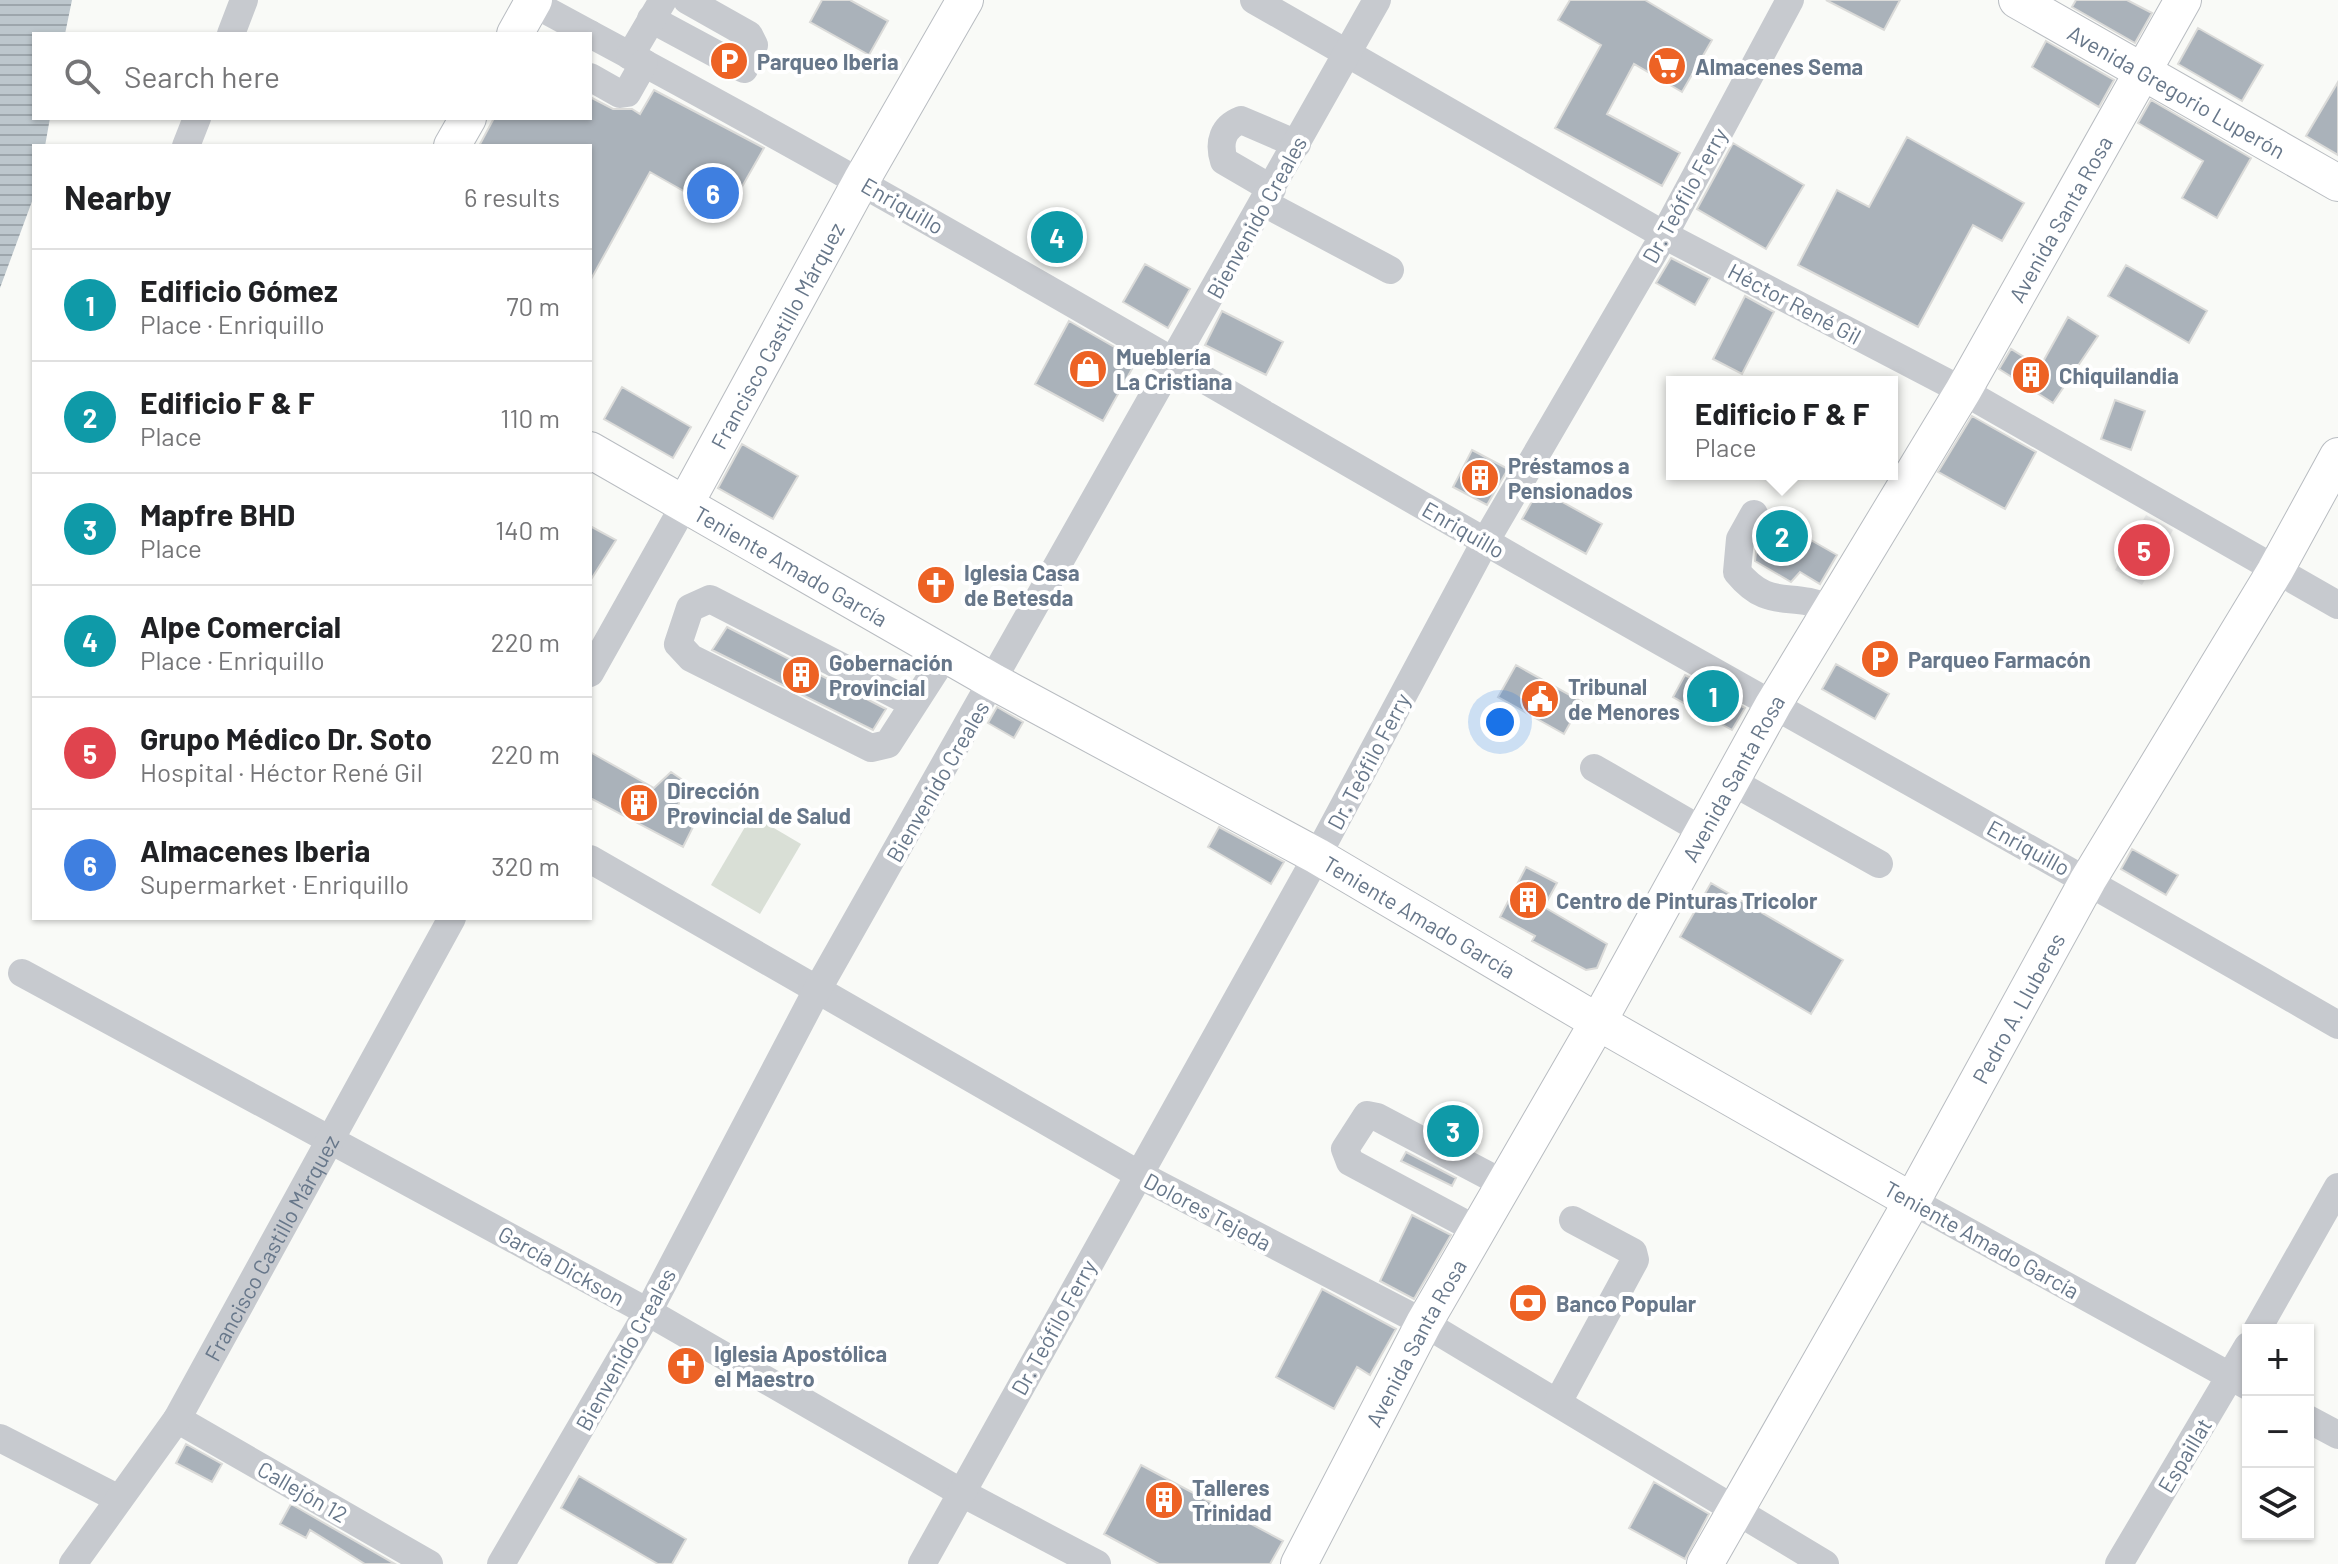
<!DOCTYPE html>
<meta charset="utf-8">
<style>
body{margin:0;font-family:Barlow,sans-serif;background:#f6f6f6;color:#202124}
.controls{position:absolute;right:24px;bottom:24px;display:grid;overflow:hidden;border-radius:0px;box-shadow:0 2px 6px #0004}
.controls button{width:72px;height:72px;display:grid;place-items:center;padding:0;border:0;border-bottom:2px solid #e0e0e0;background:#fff;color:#202124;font:40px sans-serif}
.you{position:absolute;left:1500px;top:722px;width:28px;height:28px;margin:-20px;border:6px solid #fff;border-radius:50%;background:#1a73e8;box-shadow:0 0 0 12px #1a73e833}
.badge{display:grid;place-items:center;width:52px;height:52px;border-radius:50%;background:#2563eb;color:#fff;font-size:26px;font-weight:700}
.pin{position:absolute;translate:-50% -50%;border:4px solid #fff;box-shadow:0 2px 8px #0006}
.popup{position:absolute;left:1666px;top:376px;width:232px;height:104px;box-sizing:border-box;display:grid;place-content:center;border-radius:0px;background:#fff;filter:drop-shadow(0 2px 6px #0005);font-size:26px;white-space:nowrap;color:#757577}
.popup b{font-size:30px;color:#202124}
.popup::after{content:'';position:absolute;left:50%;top:100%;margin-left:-16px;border:16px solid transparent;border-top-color:#fff}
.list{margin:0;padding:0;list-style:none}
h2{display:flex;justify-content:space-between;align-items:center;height:104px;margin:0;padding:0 32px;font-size:34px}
h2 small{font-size:26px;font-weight:400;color:#757577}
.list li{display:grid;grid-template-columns:52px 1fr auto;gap:24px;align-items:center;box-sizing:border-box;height:112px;padding:0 32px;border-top:2px solid #e0e0e0}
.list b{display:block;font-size:30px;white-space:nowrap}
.list p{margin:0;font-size:26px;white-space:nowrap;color:#757577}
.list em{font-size:26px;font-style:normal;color:#757577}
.icon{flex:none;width:44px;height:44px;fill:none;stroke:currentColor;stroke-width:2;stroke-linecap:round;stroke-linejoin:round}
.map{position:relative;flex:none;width:2338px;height:1564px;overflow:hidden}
.search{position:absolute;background:#fff;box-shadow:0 2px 6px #0004;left:32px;top:32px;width:560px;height:88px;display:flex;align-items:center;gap:20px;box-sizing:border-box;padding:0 28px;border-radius:0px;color:#757577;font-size:30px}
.panel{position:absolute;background:#fff;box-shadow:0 2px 6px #0004;left:32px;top:144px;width:560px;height:776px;border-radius:0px}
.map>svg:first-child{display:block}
.built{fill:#eaebea}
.garden{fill:#d9dfd6}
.water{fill:url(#water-rules)}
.building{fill:#aab2ba;stroke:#dbdbd9;stroke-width:2}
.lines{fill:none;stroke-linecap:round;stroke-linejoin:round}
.major-casing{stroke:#b8bcc1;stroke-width:38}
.minor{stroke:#c7cacf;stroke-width:28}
.major{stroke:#fff;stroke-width:36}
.labels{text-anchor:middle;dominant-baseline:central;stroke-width:8;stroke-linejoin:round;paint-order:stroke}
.poi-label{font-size:22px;font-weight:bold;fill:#67778a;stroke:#fff;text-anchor:start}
.street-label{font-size:22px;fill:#67778a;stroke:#fff}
</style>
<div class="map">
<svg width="2338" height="1564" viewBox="0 0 2338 1564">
<defs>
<pattern id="water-rules" width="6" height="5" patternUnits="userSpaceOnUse" patternTransform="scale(2)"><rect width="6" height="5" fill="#bdc7cd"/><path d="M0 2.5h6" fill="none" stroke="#9da6ac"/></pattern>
</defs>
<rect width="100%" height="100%" fill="#f9faf7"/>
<path class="built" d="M2146,515L2173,530L2142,585L2115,570Z"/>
<path class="garden" d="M752,815L801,844L760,914L711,885Z"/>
<path class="water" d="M0,0H72L65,34H34V118H50L45,146H34V196L0,288Z"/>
<path class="building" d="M822,0H850L888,21L869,55L810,22Z
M1570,0H1645L1712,40L1682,92L1634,64L1607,114L1680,153L1662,186L1555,128L1601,45L1558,20Z
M1826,0H1900L1884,30Z
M2076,0H2127L2152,13L2135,43L2072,7Z
M2198,28L2263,65L2242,101L2178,64Z
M2046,41L2114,80L2099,107L2032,67Z
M2338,82V155L2306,136Z
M654,90L764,148L726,215L650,172L590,281V146H479L494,118H590V97L613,109H632L640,114Z
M2151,100L2251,158L2217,218L2182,198L2203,161L2138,123Z
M1907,137L2024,203L2002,241L1973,225L1918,327L1798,265L1837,190L1869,207Z
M1733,143L1804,185L1766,249L1697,209Z
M1060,214L1075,223L1054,261L1038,252Z
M1671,258L1710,278L1695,305L1656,283Z
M1145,264L1190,289L1168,328L1123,302Z
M2126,265L2207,311L2189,343L2108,296Z
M1745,296L1774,312L1742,374L1713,359Z
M1222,311L1283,342L1266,375L1205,345Z
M2068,317L2098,336L2053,403L1999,369L2011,349L2040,367Z
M1069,321L1137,360L1103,421L1035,384Z
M622,387L691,427L673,458L604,419Z
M2115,400L2145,411L2131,450L2101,439Z
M1972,416L2036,452L2005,509L1938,472Z
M742,444L798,476L773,519L718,488Z
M1472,450L1508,469L1487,505L1453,487Z
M1539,489L1602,524L1586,554L1522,519Z
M1771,517L1837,555L1820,584L1800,572L1791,582L1755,561L1757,544Z
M590,526L616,540L590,581Z
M727,627L886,709L873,730L712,650Z
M1836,664L1889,694L1875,719L1822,689Z
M1516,665L1582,702L1564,734L1498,697Z
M1685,675L1745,708L1732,730L1673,697Z
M997,707L1023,722L1014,738L988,723Z
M590,752L654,788L671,772L687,783L677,808L698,817L683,847L590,798Z
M1219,827L1284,862L1271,884L1208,847Z
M2132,849L2178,875L2166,895L2121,869Z
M1526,867L1557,883L1544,907L1607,944L1597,968L1586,970L1532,941L1535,936L1500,917Z
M1711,883L1843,960L1811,1014L1680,937Z
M1444,1110L1476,1127L1466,1145L1434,1128Z
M1406,1152L1456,1178L1452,1186L1401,1161Z
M1412,1215L1451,1235L1414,1299L1380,1281Z
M1322,1289L1396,1329L1370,1375L1357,1367L1334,1409L1276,1377Z
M186,1444L222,1464L212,1482L176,1463Z
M1141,1465L1283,1541L1270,1564H1159L1104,1534Z
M579,1476L686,1539L672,1564H658L561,1508Z
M1654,1482L1709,1514L1685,1559L1629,1528Z
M291,1504L395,1564H365L310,1530L306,1538L280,1524Z"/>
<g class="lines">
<defs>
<g id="major">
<path id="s2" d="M2017,0L2338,183"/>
<path d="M515,34L534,0"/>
<path d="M452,146L468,118"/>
<path id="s3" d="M590,450L994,682L1317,856L1598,1022L1912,1201"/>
<path id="s4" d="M685,504L861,181L965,0"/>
<path id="s5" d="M1299,1564L1424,1323L1598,1022L1773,705L1963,391L2183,0"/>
<path id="s6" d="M1705,1564L1912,1201L2088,880L2275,571L2338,456"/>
</g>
</defs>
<use href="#major" class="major-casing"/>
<g class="minor">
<path d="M527,0L590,34"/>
<path d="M1254,0L1664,235L1963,391L2338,605"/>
<path d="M651,19L744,69L754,45L749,35L687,0"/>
<path d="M231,34L244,0"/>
<path d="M590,34C893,196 1188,371 1486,542C1769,705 2056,861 2338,1025"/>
<path d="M630,56L663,0"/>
<path d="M590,77L620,94L627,93L644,63"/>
<path d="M186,146L197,118"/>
<path d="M1272,189L1224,161C1218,142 1223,127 1241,120L1297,144"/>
<path d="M1264,203L1390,270"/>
<path d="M1754,514L1740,539L1737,572C1770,612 1789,590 1831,609"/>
<path d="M590,673L685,504"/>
<path d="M912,703L710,599L690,608L678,644L691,658L871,748L888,744L946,654"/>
<path d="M1594,768L1703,831"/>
<path d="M1731,781L1879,864"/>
<path d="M590,859L1138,1174L1424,1323L1825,1564"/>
<path d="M22,973L648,1312L962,1493L1097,1564"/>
<path d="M1912,1201L2248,1386"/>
<path d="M1477,1230L1350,1162L1345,1149L1367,1115L1377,1117L1504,1184"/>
<path d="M2257,1330L2338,1187"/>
<path d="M1558,1402L1635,1260L1633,1252L1573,1220"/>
<path d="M177,1419L429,1564"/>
<path d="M2308,1419L2338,1435"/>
<path d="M0,1438L119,1499"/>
<path id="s1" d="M73,1564L177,1419L452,918"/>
<path d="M501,1564L648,1312L816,992L1377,0"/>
<path d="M922,1564L1317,856L1485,542L1664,235L1790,0"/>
<path d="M2119,1564L2248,1346"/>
</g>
<use href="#major" class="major"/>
</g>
<defs>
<symbol id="parking-disc" viewBox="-11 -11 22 22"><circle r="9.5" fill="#ed6224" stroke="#fff"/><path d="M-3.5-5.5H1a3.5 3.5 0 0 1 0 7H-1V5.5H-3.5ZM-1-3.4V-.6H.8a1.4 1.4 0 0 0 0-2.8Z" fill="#fff"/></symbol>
<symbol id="supermarket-disc" viewBox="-11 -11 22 22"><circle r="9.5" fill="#ed6224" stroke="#fff"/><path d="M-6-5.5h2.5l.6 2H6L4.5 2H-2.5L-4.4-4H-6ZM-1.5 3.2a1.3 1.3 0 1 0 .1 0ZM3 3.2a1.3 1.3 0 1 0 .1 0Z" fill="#fff"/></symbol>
<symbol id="shop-disc" viewBox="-11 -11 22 22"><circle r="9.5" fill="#ed6224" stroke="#fff"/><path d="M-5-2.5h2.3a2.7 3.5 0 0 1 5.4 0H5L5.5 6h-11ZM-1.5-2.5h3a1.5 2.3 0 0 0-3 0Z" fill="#fff"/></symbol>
<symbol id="building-disc" viewBox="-11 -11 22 22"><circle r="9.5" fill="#ed6224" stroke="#fff"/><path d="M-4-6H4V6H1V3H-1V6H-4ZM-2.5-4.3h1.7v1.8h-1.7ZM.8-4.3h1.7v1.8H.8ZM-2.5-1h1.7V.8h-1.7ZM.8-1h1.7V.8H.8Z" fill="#fff"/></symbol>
<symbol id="church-disc" viewBox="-11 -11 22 22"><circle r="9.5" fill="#ed6224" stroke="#fff"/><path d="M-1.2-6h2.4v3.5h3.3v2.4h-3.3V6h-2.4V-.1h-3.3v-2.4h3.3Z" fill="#fff"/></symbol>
<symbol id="civic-disc" viewBox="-11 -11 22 22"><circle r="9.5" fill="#ed6224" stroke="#fff"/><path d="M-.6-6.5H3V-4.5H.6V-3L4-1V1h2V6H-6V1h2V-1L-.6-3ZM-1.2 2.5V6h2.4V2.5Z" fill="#fff"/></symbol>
<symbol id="bank-disc" viewBox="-11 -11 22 22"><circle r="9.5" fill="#ed6224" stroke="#fff"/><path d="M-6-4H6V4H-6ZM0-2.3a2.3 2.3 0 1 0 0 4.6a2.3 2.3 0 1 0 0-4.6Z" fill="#fff"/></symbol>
</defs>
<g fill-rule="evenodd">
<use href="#parking-disc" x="707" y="39" width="44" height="44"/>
<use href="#supermarket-disc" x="1645" y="44" width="44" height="44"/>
<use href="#shop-disc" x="1066" y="347" width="44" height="44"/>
<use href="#building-disc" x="2009" y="353" width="44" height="44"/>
<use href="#building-disc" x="1458" y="456" width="44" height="44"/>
<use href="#church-disc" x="914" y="563" width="44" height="44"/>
<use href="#parking-disc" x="1858" y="637" width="44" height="44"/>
<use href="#building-disc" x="779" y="653" width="44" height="44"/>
<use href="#civic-disc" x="1518" y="677" width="44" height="44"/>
<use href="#building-disc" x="617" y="781" width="44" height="44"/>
<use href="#building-disc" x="1506" y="878" width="44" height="44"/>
<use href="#bank-disc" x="1506" y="1281" width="44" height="44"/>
<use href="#church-disc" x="664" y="1344" width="44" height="44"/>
<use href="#building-disc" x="1142" y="1478" width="44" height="44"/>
</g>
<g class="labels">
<g class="poi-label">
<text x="757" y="61">Parqueo Iberia</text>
<text x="1695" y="66">Almacenes Sema</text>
<text x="1116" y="356">Mueblería<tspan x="1116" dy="25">La Cristiana</tspan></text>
<text x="2059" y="375">Chiquilandia</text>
<text x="1508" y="465">Préstamos a<tspan x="1508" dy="25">Pensionados</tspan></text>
<text x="964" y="572">Iglesia Casa<tspan x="964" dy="25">de Betesda</tspan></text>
<text x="1908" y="659">Parqueo Farmacón</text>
<text x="829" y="662">Gobernación<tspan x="829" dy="25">Provincial</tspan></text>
<text x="1568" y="686">Tribunal<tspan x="1568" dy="25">de Menores</tspan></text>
<text x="667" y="790">Dirección<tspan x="667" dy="25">Provincial de Salud</tspan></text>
<text x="1556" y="900">Centro de Pinturas Tricolor</text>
<text x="1556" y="1303">Banco Popular</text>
<text x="714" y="1353">Iglesia Apostólica<tspan x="714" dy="25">el Maestro</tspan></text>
<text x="1192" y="1487">Talleres<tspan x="1192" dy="25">Trinidad</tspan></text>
</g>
<g class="street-label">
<text stroke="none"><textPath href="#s2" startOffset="184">Avenida Gregorio Luperón</textPath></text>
<text transform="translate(1684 195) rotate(-61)">Dr. Teófilo Ferry</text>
<text transform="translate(903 205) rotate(30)">Enriquillo</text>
<text transform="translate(1256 217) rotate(-61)">Bienvenido Creales</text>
<text stroke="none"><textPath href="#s5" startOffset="1546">Avenida Santa Rosa</textPath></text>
<text transform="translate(1795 303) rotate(28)">Héctor René Gil</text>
<text stroke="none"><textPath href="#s4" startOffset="192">Francisco Castillo Márquez</textPath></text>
<text transform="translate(1464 529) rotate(30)">Enriquillo</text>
<text stroke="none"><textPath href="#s3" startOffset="232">Teniente Amado García</textPath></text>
<text transform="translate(1368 761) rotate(-62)">Dr. Teófilo Ferry</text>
<text stroke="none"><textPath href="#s5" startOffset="898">Avenida Santa Rosa</textPath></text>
<text transform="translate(937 781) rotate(-60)">Bienvenido Creales</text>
<text transform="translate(2029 847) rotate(29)">Enriquillo</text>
<text stroke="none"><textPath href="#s3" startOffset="952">Teniente Amado García</textPath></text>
<text stroke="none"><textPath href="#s6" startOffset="638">Pedro A. Lluberes</textPath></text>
<text transform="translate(1208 1211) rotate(28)">Dolores Tejeda</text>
<text transform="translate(1982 1239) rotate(29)">Teniente Amado García</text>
<text stroke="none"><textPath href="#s1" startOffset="374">Francisco Castillo Márquez</textPath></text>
<text transform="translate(562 1265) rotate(29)">García Dickson</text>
<text transform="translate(1053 1327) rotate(-61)">Dr. Teófilo Ferry</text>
<text stroke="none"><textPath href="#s5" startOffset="250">Avenida Santa Rosa</textPath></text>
<text transform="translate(625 1349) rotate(-61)">Bienvenido Creales</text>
<text transform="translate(2184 1455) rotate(-59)">Espaillat</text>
<text transform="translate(303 1491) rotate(30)">Callejón 12</text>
</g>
</g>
</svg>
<div class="controls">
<button>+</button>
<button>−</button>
<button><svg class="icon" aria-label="layers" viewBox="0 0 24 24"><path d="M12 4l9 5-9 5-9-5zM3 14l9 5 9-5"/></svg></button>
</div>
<div class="you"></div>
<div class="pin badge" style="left:1713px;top:696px;background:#0f9aa8">1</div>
<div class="pin badge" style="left:1782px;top:536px;background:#0f9aa8">2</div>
<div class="popup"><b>Edificio F &amp; F</b>Place</div>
<div class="pin badge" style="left:1453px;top:1131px;background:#0f9aa8">3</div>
<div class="pin badge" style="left:1057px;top:237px;background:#0f9aa8">4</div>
<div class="pin badge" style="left:2144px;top:550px;background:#e0444e">5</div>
<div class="pin badge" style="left:713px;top:193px;background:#3f7fe0">6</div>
<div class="search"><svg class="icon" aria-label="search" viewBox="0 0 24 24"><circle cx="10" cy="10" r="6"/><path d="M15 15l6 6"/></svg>Search here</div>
<section class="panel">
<h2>Nearby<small>6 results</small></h2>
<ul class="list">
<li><span class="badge" style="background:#0f9aa8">1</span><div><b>Edificio Gómez</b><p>Place · Enriquillo</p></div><em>70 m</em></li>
<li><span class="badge" style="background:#0f9aa8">2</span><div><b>Edificio F &amp; F</b><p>Place</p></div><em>110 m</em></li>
<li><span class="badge" style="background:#0f9aa8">3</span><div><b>Mapfre BHD</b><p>Place</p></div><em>140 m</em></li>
<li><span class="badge" style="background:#0f9aa8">4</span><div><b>Alpe Comercial</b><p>Place · Enriquillo</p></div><em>220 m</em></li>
<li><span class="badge" style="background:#e0444e">5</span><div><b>Grupo Médico Dr. Soto</b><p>Hospital · Héctor René Gil</p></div><em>220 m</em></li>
<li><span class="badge" style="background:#3f7fe0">6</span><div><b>Almacenes Iberia</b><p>Supermarket · Enriquillo</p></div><em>320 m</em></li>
</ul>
</section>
</div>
